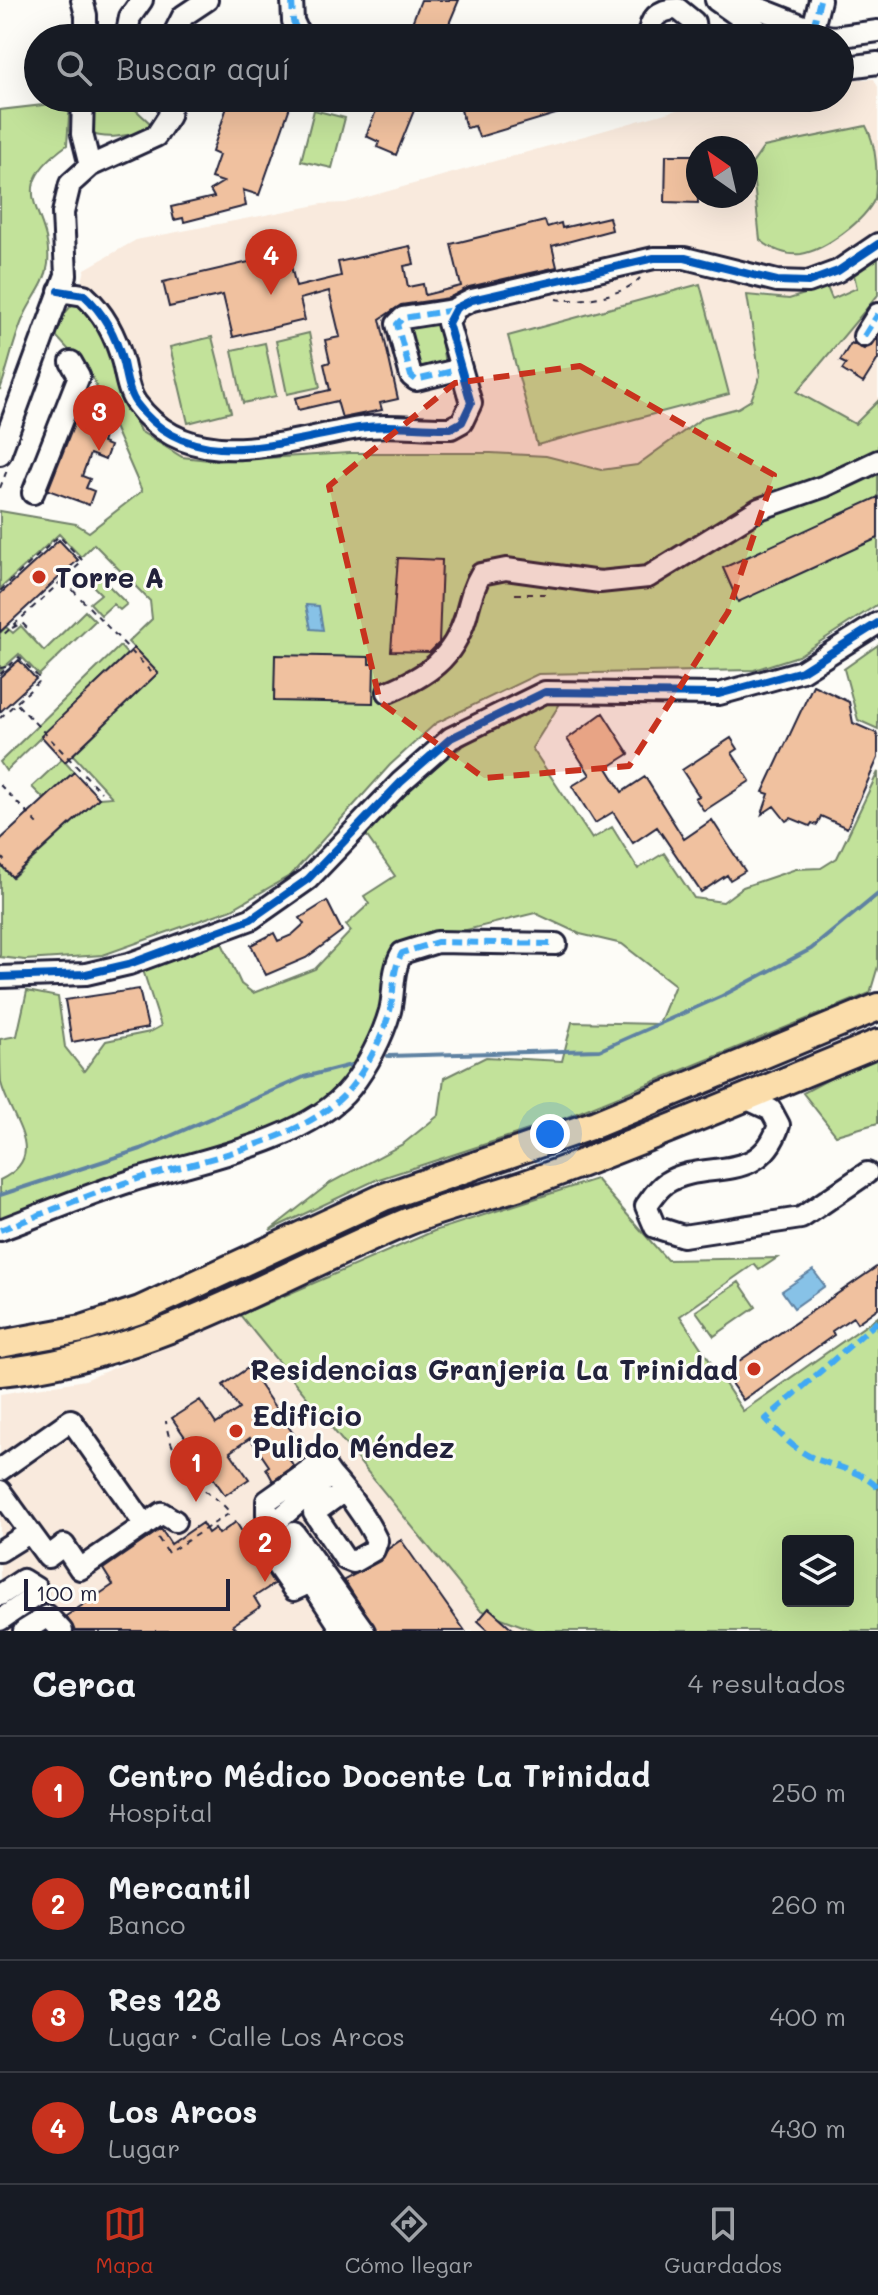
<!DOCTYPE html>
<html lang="es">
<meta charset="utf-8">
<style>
body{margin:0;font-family:Mali,sans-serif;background:#20242c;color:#f1f3f6}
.controls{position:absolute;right:24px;bottom:24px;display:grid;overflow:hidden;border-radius:8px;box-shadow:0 8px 32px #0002}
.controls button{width:72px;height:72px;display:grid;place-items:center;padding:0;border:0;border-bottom:2px solid #363941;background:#171b24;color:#f1f3f6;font:40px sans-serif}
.compass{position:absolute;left:686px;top:136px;width:72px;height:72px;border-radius:50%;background:#171b24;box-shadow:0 8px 32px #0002;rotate:326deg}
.scale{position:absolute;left:24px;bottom:20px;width:206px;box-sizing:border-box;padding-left:8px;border:4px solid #22223b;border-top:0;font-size:22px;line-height:28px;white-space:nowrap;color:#22223b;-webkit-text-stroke:6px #fdfcf7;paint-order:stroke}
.you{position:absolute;left:550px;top:1134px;width:28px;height:28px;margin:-20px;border:6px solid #fff;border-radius:50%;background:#1a73e8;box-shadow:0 0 0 12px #1a73e833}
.badge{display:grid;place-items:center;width:52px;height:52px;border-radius:50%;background:#c8321e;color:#fff;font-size:26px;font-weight:700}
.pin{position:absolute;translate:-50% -66px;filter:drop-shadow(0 2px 4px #0008)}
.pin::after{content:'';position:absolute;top:42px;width:28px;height:24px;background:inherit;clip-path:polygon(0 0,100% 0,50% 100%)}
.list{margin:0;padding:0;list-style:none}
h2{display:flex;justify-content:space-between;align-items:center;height:104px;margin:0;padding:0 32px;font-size:34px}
h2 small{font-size:26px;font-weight:400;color:#9ea1a6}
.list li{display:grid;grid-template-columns:52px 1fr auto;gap:24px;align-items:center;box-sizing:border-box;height:112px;padding:0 32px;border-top:2px solid #363941}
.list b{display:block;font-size:30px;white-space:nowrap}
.list p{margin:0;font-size:26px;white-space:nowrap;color:#9ea1a6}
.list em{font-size:26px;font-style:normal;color:#9ea1a6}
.icon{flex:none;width:44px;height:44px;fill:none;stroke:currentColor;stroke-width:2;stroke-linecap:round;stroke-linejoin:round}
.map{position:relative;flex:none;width:878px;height:1631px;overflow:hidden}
.search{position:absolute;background:#171b24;box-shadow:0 8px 32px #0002;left:24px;right:24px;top:24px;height:88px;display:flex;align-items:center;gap:20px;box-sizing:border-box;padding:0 28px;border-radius:44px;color:#9ea1a6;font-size:30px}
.sheet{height:552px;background:#171b24}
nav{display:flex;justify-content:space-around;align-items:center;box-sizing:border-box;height:112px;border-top:2px solid #363941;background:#171b24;font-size:22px;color:#9ea1a6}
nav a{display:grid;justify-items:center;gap:4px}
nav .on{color:#c8321e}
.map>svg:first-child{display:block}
.built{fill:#f9eadd;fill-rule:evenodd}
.green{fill:#c2e29a;stroke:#72826a;stroke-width:2;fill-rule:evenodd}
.water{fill:#87c2e7;stroke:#5f82a2;stroke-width:2}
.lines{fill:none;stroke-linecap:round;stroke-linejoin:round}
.stream{stroke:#5f82a2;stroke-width:4}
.building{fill:#f0c19f;stroke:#22223b;stroke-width:2}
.minor-casing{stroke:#22223b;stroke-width:26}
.major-casing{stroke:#22223b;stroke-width:32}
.path{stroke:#22223b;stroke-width:2;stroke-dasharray:6 6;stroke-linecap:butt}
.minor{stroke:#fdfcf7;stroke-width:20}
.major{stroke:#fbddab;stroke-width:26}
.quiet{stroke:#3fa9f5;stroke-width:6;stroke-dasharray:12 6;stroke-linecap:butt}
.cycleway-casing{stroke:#fdfcf7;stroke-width:13}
.cycleway{stroke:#0057b8;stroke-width:8}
.marked{fill:#c8321e;fill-opacity:0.2;stroke:#c8321e;stroke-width:6;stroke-dasharray:16 10;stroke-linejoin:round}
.poi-dot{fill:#c8321e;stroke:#fdfcf7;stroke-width:3}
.labels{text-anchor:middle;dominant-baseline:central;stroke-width:6;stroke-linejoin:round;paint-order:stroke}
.poi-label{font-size:28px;font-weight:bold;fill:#22223b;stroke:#fdfcf7;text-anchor:start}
</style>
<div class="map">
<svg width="878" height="1631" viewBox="0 0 878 1631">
<rect width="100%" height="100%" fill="#fdfcf7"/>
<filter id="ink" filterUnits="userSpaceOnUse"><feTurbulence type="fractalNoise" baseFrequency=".0125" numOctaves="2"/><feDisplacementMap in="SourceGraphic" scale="16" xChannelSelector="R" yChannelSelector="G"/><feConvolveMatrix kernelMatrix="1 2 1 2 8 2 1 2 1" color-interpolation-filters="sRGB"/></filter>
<g filter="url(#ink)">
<path class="built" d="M840,79H874L878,87V259L854,275L857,287L831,299L826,287L789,299L761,294L748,311L760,376L752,400L738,408L704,417L636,465L601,470L546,456L491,453H349L316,458L217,461L182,457L140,431L78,298L85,269L136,240L322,204L346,203L719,98H840ZM698,148H746V196H698Z
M878,290V401L855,424L797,392Z
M240,1315L480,1610L536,1631H0V1394L85,1380Z"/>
<path class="green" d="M89,98H123L151,124L146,131C125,136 108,140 88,133Z
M70,102L67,145C0,193 53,209 48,264C46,283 33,297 25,314C14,337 9,365 0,390V110Z
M314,110L345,118L332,168L301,161Z
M866,126C877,146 878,175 875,198C865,221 825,250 801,254C787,256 771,249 760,240L752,164L764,147Z
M878,259V295L797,392L855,424L878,401V604L798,656L754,670L538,674L436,723L390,765L291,875L232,909L103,955L25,960L0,957V864L13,877L99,798L112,797L73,755L158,673L128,642L152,619L150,601L94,544L81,557L59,534L0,589V511L76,524L89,532L142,491L91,374L56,336L65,313L78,298L102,328L123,395L140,431L182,457L217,461L349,453H491L546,456L601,470L637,465L704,417L738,408L751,400L760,376L747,295L789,299L827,287L832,299L857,288L854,275Z
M700,284L729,394L537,445L508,336Z
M438,319L445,364L422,373L413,366L408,328Z
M309,333L320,387L287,394L276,341Z
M212,337L231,412L188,423L170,347Z
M265,343L276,396L243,403L232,350Z
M100,577L127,604L120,610L113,604L101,615L90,603L101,594L92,585Z
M85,611L95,621L39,675L19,654L0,671V633L6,627L13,633L21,626L44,651Z
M878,645V729L858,720L844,669Z
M120,646L127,654L6,771L0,762Z
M563,699L532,748L592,839L612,827L638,869L664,853L694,898L723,902L743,887L796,869L821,868L837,858L878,772V966L870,993L565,1118L376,1180L270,1230L330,1183L403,1144L439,1115L444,1078L486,1057L562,1061L572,1022L659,1024L675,985L622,944L580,934L535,913L397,947C387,994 377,1050 343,1087C297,1135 223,1151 162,1170C108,1188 54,1205 0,1222V1180C50,1156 11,1121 1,1083C0,1070 0,1053 0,1039L17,1036L27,991L58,997L65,1047L84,1071L106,1041L150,1032L161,1026L142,967L221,941L241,984L253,993L315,969L351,931L346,925L369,904L364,896L395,876L366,835C425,771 478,723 563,699Z
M62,759L74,772L44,799L32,787Z
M878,1053V1123L836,1135L803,1093Z
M596,1179L667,1260L777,1258L759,1270L754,1264L680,1316L743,1411L878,1317V1631H536L480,1610L240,1315L434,1231ZM788,1541H848V1601H788Z
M739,1282L756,1307L714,1336L696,1311Z"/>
<path class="water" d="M306,605L319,606L323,630L311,629Z
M813,1270L825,1286L794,1308L782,1291Z"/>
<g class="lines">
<path class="stream" d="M388,1056L600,1050L722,996L811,949L878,894
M0,1195L141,1149L304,1077L351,1065"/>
</g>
<path class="building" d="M421,0H459L443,38H406Z
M230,98H293L259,195L243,190L246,206L184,222L183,218L174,220L171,207L214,197L210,190L223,182L211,178L219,155L212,152Z
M381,98H419L396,155L377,147L379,142L366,136Z
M501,98H599V101L479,137L475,126L466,128L461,110Z
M666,155H698V203L665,202Z
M609,217L612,230L552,246L557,267L469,287L449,298L401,305L380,319L398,399L380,403L382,410L342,418L337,401L298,410L295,398L330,390L324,364L330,362L325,340L340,337L329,291L300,299L305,320L233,337L223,295L169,307L163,282L288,253L296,287L341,276L338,262L410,246L414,264L404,266L408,287L423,284L425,295L461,286L451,244L545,221L547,227L561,223L562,228Z
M878,338V359L863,383L842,370L846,364L840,361L851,343L864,349Z
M84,399L95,404L93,409L98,410L94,420L102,424L100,431L105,433L102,443L110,446L105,460L90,454L82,476L90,479L86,488L94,491L89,505L48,490Z
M878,497V538L738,602L723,568Z
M59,540L78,560L0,632V594Z
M398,558L442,560L439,643L430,652L391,651Z
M134,648L158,673L65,762L41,736Z
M275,655L369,657V664H374L373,703L274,701Z
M19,660L36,679L0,712V677Z
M813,685L849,702L853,723L876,733L878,738V758L847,828L821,816L817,825L812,823L810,826L791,818L786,821L774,806L762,814L769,794L763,792Z
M603,713L629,754L607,768L622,792L645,777L684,839L712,820L745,871L730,880L727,875L701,892L657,827L633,843L613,812L595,823L572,786L590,775L567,739Z
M731,738L738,749L732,753L750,781L704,811L695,798L699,796L682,770Z
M74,772L99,798L12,877L0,864V840Z
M327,901L342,931L306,958L266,975L251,945L274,933L278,941L292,935L304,924L300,918Z
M139,989L148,1028L72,1042L65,1000Z
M878,1266V1308L857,1323L853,1317L832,1331L834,1335L743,1400L723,1372Z
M248,1368L301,1445L286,1455L294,1466L273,1481L266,1468L269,1466L250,1438L230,1452L249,1479L225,1495L172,1418L200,1400L216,1424L239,1409L223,1385Z
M236,1522L274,1584L254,1597L260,1607L233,1625L238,1631H75L66,1616L113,1585L103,1569L161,1529L171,1544L202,1523L208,1533L215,1528L219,1534Z
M401,1540L465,1631H377L344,1580L380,1561L388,1549Z
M489,1608L515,1631H489L478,1621Z"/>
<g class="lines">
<defs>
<path id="minor" d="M82,0L86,15V38
M292,0L293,21L301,38
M716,0L770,38
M738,0L804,26
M813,28L820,0
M821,35L834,37L878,31
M126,38L130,17L142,0
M172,38L183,16L207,0
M649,38C648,19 659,9 678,9L694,22L696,38
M840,68L878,63
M83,98L82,134L90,166
M59,291L84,295C105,314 116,336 123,363C126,376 128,392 136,403C191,478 284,440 359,428C390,423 420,429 451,428L462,422L471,403L448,323L456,308L472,300L654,258H685L777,281L808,282L838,271L878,244
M454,310L403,318L397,324L411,376L416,380L461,369
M864,336L878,314
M0,454L66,275L63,213L70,184L90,166L156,136L169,116L171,98
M33,493L79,376L71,362
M388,692C427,676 453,659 466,616C470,601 473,587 481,574L506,569L600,582L648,577L759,509L825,486L878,461
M0,977L86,974L129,964L251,919L308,879L401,782L451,738L545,692L719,694L802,671L878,623
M745,1098L771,1110L779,1125C759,1187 705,1158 666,1183C657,1189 652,1198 646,1206L655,1227L683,1236L801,1218L867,1173
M0,1230C43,1214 87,1195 131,1181C195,1161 308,1142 351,1087C367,1067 383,1036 390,1011C395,991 391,972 402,953L437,942L556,944
M0,1470L71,1420L145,1525
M331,1475C349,1495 366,1517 377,1541L374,1550L353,1562L345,1559L314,1513L344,1491
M0,1491L48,1557L64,1545L80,1569L162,1513L175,1521
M294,1533L364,1631
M0,1551L29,1533
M311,1582L294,1590L257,1537C282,1518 306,1495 331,1475L322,1462L267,1501V1515L273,1524L343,1631
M0,1595L23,1580L36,1588L35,1596L0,1620
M24,1631L48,1616L62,1631"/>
<path id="major" d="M0,1344L82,1329L140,1310L384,1197L596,1124L878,1007
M0,1372C149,1358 272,1278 407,1222C448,1205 493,1196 534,1181C650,1139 764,1089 878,1043"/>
</defs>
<use href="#minor" class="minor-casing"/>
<use href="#major" class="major-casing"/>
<path class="path" d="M556,299C577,303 625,296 640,278
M0,488L7,470
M64,581L153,674
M0,591L59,536L83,561L0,638
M515,594H551
M12,628L22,623L30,631
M0,668L6,667
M0,674L19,657L41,680L17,702
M0,718L16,703L101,792
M0,785L40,826
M0,856L6,862
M199,1485L211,1475
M158,1538L168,1553L230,1513C220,1499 207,1495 197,1483C181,1466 168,1444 166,1421"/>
<use href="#minor" class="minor"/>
<use href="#major" class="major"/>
<path class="quiet" d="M292,0L293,21L301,38
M813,28L820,0
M454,310L403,318L397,324L411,376L416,380L461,369
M864,336L878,314
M0,1230C43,1214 87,1195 131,1181C195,1161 308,1142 351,1087C367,1067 383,1036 390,1011C395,991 391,972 402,953L437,942L556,944
M878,1321L766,1419C779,1433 792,1447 809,1456C832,1467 860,1469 878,1488"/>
<defs>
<path id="cycleway" d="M59,291L84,295C105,314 116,336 123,363C126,376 128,392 136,403C191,478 284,440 359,428C390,423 420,429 451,428L462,422L471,403L448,323L456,308L472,300L654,258H685L777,281L808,282L838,271L878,244
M0,977L86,974L129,964L251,919L308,879L401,782L451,738L545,692L719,694L802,671L878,623"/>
</defs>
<use href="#cycleway" class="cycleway-casing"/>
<use href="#cycleway" class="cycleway"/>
</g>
</g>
<path class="marked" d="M580,366L774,475L728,612L629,766L484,778L380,702L329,486L455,383Z"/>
<g class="poi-dot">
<circle cx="39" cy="577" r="8"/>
<circle cx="754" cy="1369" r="8"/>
<circle cx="236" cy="1431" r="8"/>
</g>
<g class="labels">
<g class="poi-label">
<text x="55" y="577">Torre A</text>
<text x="738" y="1369" text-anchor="end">Residencias Granjeria La Trinidad</text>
<text x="252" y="1415">Edificio<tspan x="252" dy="32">Pulido Méndez</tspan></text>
</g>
</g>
</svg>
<div class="controls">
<button><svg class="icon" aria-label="layers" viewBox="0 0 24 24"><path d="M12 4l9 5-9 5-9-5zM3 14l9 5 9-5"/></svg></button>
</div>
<svg class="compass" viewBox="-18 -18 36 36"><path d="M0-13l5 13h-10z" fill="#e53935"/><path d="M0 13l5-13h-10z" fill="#9ea1a6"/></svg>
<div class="scale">100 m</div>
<div class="you"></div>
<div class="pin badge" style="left:196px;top:1502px">1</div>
<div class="pin badge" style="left:265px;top:1582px">2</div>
<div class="pin badge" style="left:99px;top:451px">3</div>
<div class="pin badge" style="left:271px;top:295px">4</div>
<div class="search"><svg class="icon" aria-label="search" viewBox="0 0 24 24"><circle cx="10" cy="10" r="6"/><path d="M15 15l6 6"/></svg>Buscar aquí</div>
</div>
<section class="sheet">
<h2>Cerca<small>4 resultados</small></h2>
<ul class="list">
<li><span class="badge">1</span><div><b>Centro Médico Docente La Trinidad</b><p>Hospital</p></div><em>250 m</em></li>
<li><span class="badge">2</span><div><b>Mercantil</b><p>Banco</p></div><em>260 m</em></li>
<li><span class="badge">3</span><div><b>Res 128</b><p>Lugar · Calle Los Arcos</p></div><em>400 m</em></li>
<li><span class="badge">4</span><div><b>Los Arcos</b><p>Lugar</p></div><em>430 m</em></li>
</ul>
</section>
<nav>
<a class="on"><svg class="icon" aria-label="map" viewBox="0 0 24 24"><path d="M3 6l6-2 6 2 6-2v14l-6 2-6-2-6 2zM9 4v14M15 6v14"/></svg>Mapa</a>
<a><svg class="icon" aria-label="directions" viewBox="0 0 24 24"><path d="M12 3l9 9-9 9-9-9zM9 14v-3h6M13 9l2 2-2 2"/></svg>Cómo llegar</a>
<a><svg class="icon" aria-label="saved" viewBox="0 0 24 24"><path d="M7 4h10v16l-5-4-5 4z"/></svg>Guardados</a>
</nav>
